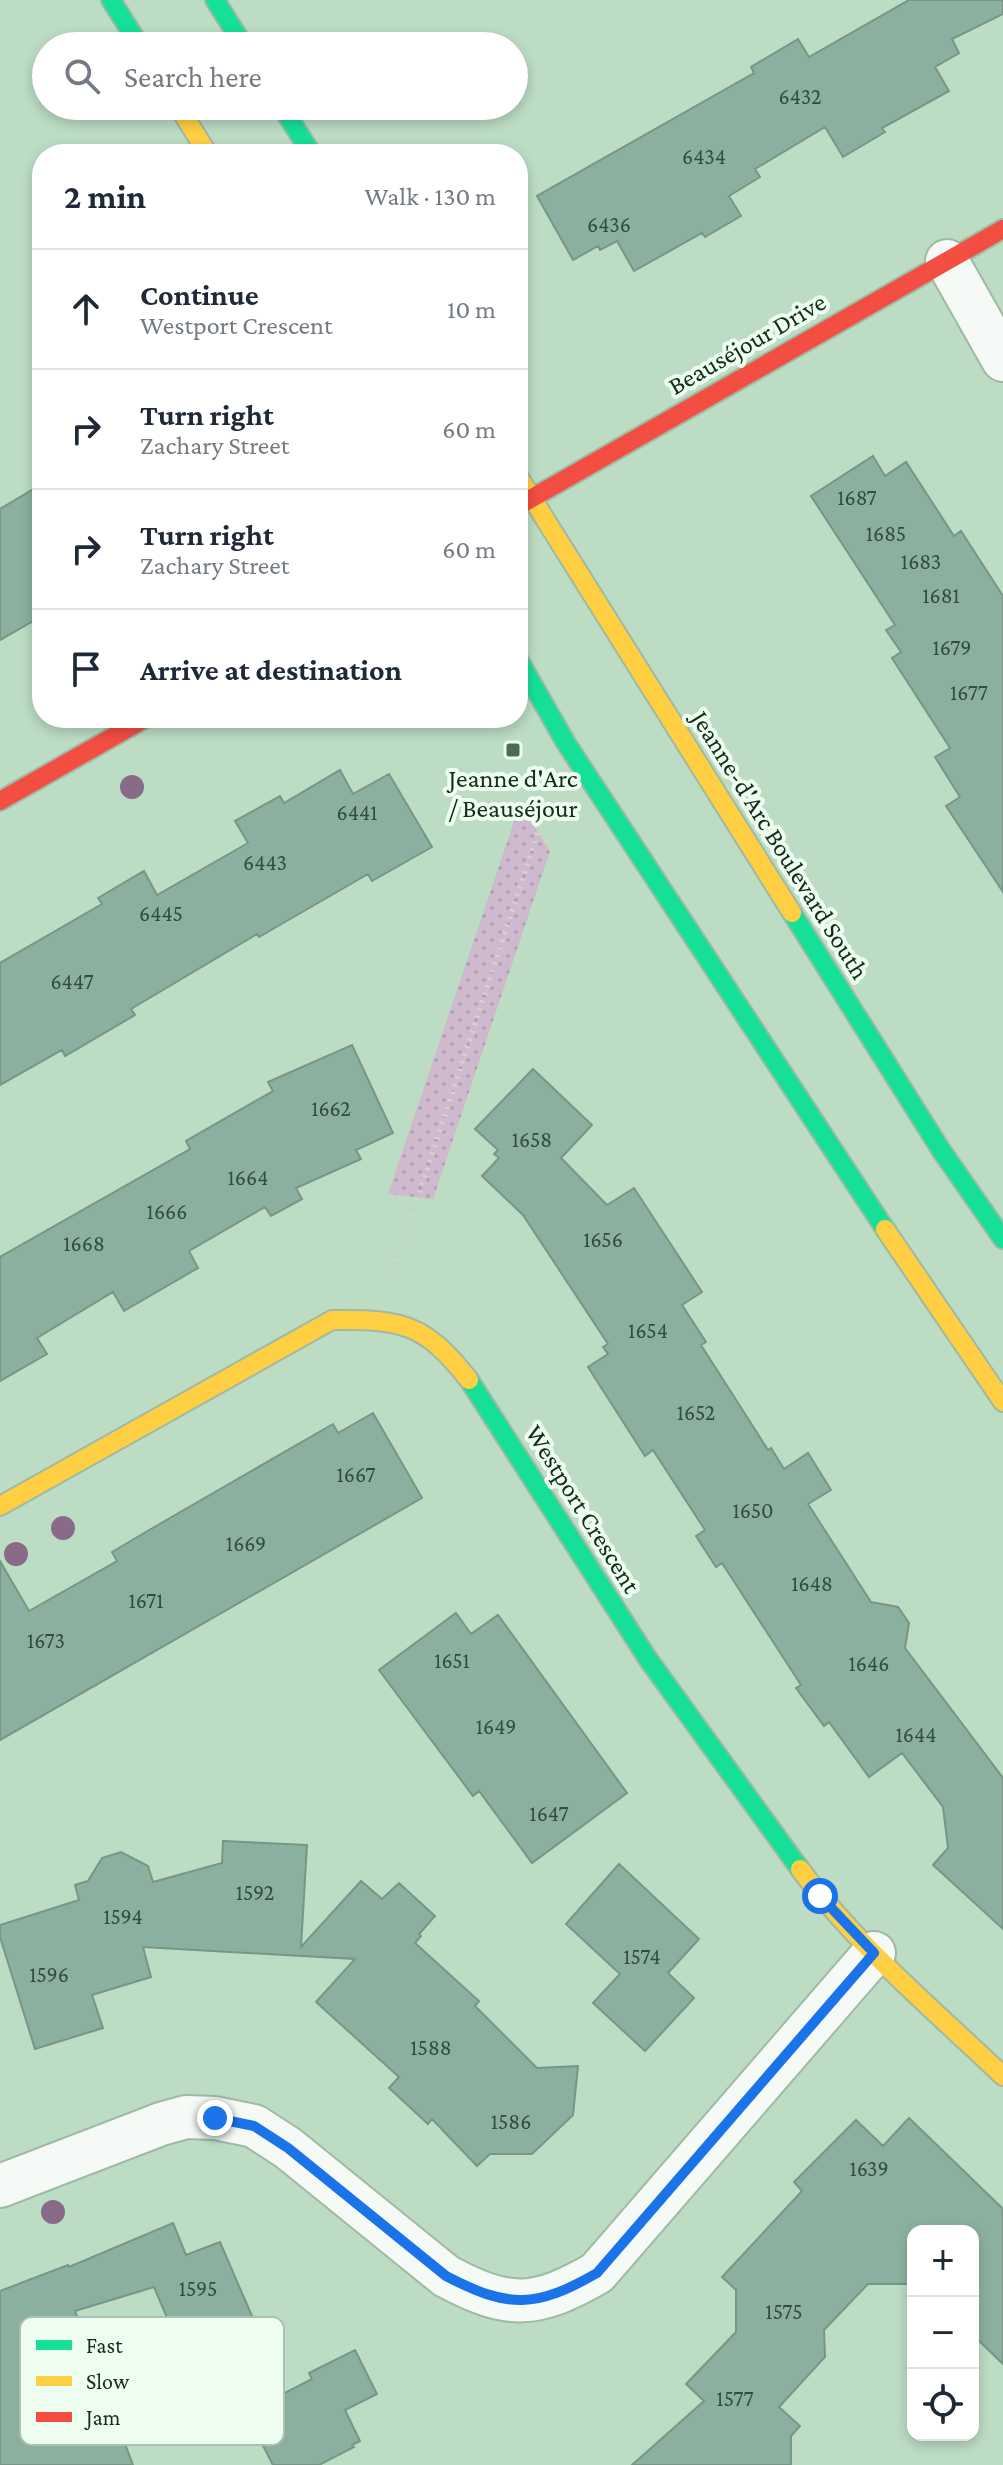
<!DOCTYPE html>
<meta charset="utf-8">
<style>
body{margin:0;font-family:"Crimson Pro",serif;background:#f2f2f3;color:#1f2937}
.controls{position:absolute;right:24px;bottom:24px;display:grid;overflow:hidden;border-radius:16px;box-shadow:0 4px 12px #0003}
.controls button{width:72px;height:72px;display:grid;place-items:center;padding:0;border:0;border-bottom:2px solid #e0e1e3;background:#fff;color:#1f2937;font:40px sans-serif}
.stop{position:absolute;width:24px;height:24px;margin:-18px;border:6px solid #1a73e8;border-radius:50%;background:#fff}
.stop.end{background:#1a73e8;border-color:#fff;box-shadow:0 2px 8px #0008}
.list{margin:0;padding:0;list-style:none}
h2{display:flex;justify-content:space-between;align-items:center;height:104px;margin:0;padding:0 32px;font-size:34px}
h2 small{font-size:26px;font-weight:400;color:#747a83}
.list li{display:grid;grid-template-columns:52px 1fr auto;gap:24px;align-items:center;box-sizing:border-box;height:120px;padding:0 32px;border-top:2px solid #e0e1e3}
.list b{display:block;font-size:30px;white-space:nowrap}
.list p{margin:0;font-size:26px;white-space:nowrap;color:#747a83}
.list em{font-size:26px;font-style:normal;color:#747a83}
.icon{flex:none;width:44px;height:44px;fill:none;stroke:currentColor;stroke-width:2;stroke-linecap:round;stroke-linejoin:round}
.map{position:relative;flex:none;width:1003px;height:2465px;overflow:hidden}
.search{position:absolute;background:#fff;box-shadow:0 4px 12px #0003;left:32px;top:32px;width:496px;height:88px;display:flex;align-items:center;gap:20px;box-sizing:border-box;padding:0 28px;border-radius:44px;color:#747a83;font-size:30px}
.panel{position:absolute;background:#fff;box-shadow:0 4px 12px #0003;left:32px;top:144px;width:496px;height:584px;border-radius:32px}
.map>svg:first-child{display:block}
.grass{fill:url(#grass-dots)}
.building{fill:#8cb09f;stroke:#779686;stroke-width:2}
.lines{fill:none;stroke-linecap:round;stroke-linejoin:round}
.street-casing{stroke:#9fb9a5;stroke-width:46}
.fast-casing{stroke:#9fb9a5;stroke-width:22}
.slow-casing{stroke:#9fb9a5;stroke-width:22}
.jam-casing{stroke:#9fb9a5;stroke-width:22}
.path{stroke:#d0d9d1;stroke-width:5;stroke-dasharray:2 6;stroke-linecap:butt}
.street{stroke:#f5faf6;stroke-width:42}
.fast{stroke:#16e098;stroke-width:18}
.slow{stroke:#ffcf43;stroke-width:18}
.jam{stroke:#f24e42;stroke-width:18}
.tree{fill:#886b89}
.route{stroke:#1a73e8;stroke-width:10}
.poi-dot{fill:#4f6a56;stroke:#edfef0;stroke-width:3}
.labels{text-anchor:middle;dominant-baseline:central;stroke-width:8;stroke-linejoin:round;paint-order:stroke}
.number-label{font-size:22px;fill:#334d3c}
.street-label{font-size:26px;fill:#152c1b;stroke:#edfef0}
.poi-label{font-size:26px;fill:#152c1b;stroke:#edfef0}
.key{fill:#edfef0;stroke:#acbfb0;stroke-width:2}
.key-label{font-size:22px;fill:#152c1b}
</style>
<div class="map">
<svg width="1003" height="2465" viewBox="0 0 1003 2465">
<defs>
<pattern id="grass-dots" width="8" height="8" patternUnits="userSpaceOnUse" patternTransform="scale(2)"><rect width="8" height="8" fill="#cfb9ce"/><path d="M2 2h.1M6 6h.1" fill="none" stroke="#b19fb0" stroke-width="1.8" stroke-linecap="round"/></pattern>
</defs>
<rect width="100%" height="100%" fill="#bcdcc3"/>
<path class="grass" d="M520,804L550,851L433,1199L388,1194Z"/>
<path class="building" d="M909,0H1003V14L952,39L959,53L935,67L949,91L882,128L885,132L843,157L825,127L755,169L760,177L729,196L741,216L705,237L702,233L634,271L617,241L600,250L598,246L573,260L537,196L754,73L751,67L798,39L809,57Z
M873,456L885,476L906,462L954,536L961,531L1003,596V892L946,806L960,797L935,757L950,748L892,658L901,652L886,630L895,625L811,496Z
M42,484V616L0,640V509Z
M340,770L353,794L389,774L432,847L372,881L368,874L259,937L257,934L131,1009L135,1015L65,1056L62,1050L0,1085V963L102,904L98,898L144,871L157,895L248,843L235,821L280,796L284,803Z
M352,1045L393,1133L356,1150L361,1159L296,1188L302,1199L271,1216L265,1207L189,1251L198,1268L124,1311L113,1292L37,1338L47,1354L0,1381V1257L190,1149L186,1141L273,1091L268,1082Z
M533,1069L592,1125L561,1158L607,1205L634,1188L702,1292L682,1305L706,1342L701,1345L768,1450L771,1448L784,1469L808,1453L831,1490L808,1504L871,1602L898,1607L909,1623L905,1648L1003,1778V1929L933,1865L948,1848L943,1807L902,1753L869,1777L829,1722L824,1726L796,1688L801,1685L722,1563L716,1567L696,1536L705,1530L653,1450L645,1456L588,1367L608,1354L603,1347L608,1344L523,1215L482,1176L499,1158L494,1154L498,1150L475,1129Z
M373,1413L422,1498L0,1740V1561L29,1611L117,1561L112,1552L156,1526L333,1424L338,1433Z
M456,1613L471,1634L498,1615L627,1793L532,1863L479,1791L473,1796L379,1670Z
M223,1841L307,1845L301,1947L361,1881L382,1899L399,1883L435,1916L419,1934L421,1936L415,1943L479,2001L475,2006L537,2068L578,2066L573,2115L532,2154H490L477,2166L432,2119L428,2124L389,2088L399,2077L316,2002L355,1959L143,1947L151,1977L92,1995L103,2028L35,2049L0,1937V1925L79,1900L75,1885L88,1881L102,1858L121,1852L148,1866L153,1882L222,1863Z
M619,1864L699,1939L668,1973L694,1998L645,2051L593,2003L620,1974L566,1924Z
M909,2118L1003,2209V2364L973,2335V2231H913V2284H868L824,2330L825,2357L779,2407L800,2426L791,2436V2465H632L704,2401L686,2384L736,2332V2290L722,2277L802,2191L794,2182L856,2120L883,2146Z
M173,2223L186,2255L220,2242L255,2323L182,2353L154,2287L75,2311L133,2465H0V2291L68,2265L69,2267Z
M355,2350L377,2394L345,2410L360,2441L352,2445L354,2447L319,2465H273L246,2413L312,2379L309,2373Z"/>
<g class="lines">
<defs>
<path id="street" d="M947,261L1003,360
M0,2186L161,2124L186,2117L215,2118L254,2126L288,2148L446,2276C509,2310 536,2308 597,2273L874,1953"/>
<path id="fast" d="M111,0L140,46
M215,0L244,46
M281,106L312,154
M518,659L566,743L885,1229
M792,913L941,1150L1003,1239
M469,1380L648,1659L800,1869"/>
<path id="slow" d="M178,106L208,154
M518,476L792,913
M885,1229L1003,1402
M0,1506L332,1320C401,1319 425,1323 469,1380
M800,1869C857,1946 934,2010 1003,2076"/>
<path id="jam" d="M518,506L1003,229
M0,801L146,718"/>
</defs>
<use href="#street" class="street-casing"/>
<use href="#fast" class="fast-casing"/>
<use href="#slow" class="slow-casing"/>
<use href="#jam" class="jam-casing"/>
<path class="path" d="M392,1276L540,826"/>
<use href="#street" class="street"/>
<use href="#fast" class="fast"/>
<use href="#slow" class="slow"/>
<use href="#jam" class="jam"/>
</g>
<g class="tree">
<circle cx="132" cy="787" r="12"/>
<circle cx="63" cy="1528" r="12"/>
<circle cx="16" cy="1554" r="12"/>
<circle cx="53" cy="2212" r="12"/>
</g>
<g class="lines">
<path class="route" d="M215,2118L254,2126L288,2148L446,2276C509,2309 536,2308 597,2273L874,1953L820,1896"/>
</g>
<rect class="poi-dot" x="505" y="742" width="16" height="16" rx="4"/>
<g class="labels">
<g class="number-label">
<text x="800" y="96">6432</text>
<text x="704" y="156">6434</text>
<text x="609" y="224">6436</text>
<text x="857" y="497">1687</text>
<text x="886" y="533">1685</text>
<text x="921" y="561">1683</text>
<text x="941" y="595">1681</text>
<text x="952" y="647">1679</text>
<text x="969" y="692">1677</text>
<text x="357" y="812">6441</text>
<text x="265" y="862">6443</text>
<text x="161" y="913">6445</text>
<text x="72" y="981">6447</text>
<text x="331" y="1108">1662</text>
<text x="532" y="1139">1658</text>
<text x="248" y="1177">1664</text>
<text x="167" y="1211">1666</text>
<text x="603" y="1239">1656</text>
<text x="84" y="1243">1668</text>
<text x="648" y="1330">1654</text>
<text x="696" y="1412">1652</text>
<text x="356" y="1474">1667</text>
<text x="753" y="1510">1650</text>
<text x="246" y="1543">1669</text>
<text x="812" y="1583">1648</text>
<text x="146" y="1600">1671</text>
<text x="46" y="1640">1673</text>
<text x="452" y="1660">1651</text>
<text x="869" y="1663">1646</text>
<text x="496" y="1726">1649</text>
<text x="916" y="1734">1644</text>
<text x="549" y="1813">1647</text>
<text x="255" y="1892">1592</text>
<text x="123" y="1916">1594</text>
<text x="642" y="1956">1574</text>
<text x="49" y="1974">1596</text>
<text x="431" y="2047">1588</text>
<text x="511" y="2121">1586</text>
<text x="869" y="2168">1639</text>
<text x="198" y="2288">1595</text>
<text x="784" y="2311">1575</text>
<text x="735" y="2398">1577</text>
</g>
<g class="street-label">
<text transform="translate(747 344) rotate(-30)">Beauséjour Drive</text>
<text transform="translate(780 845) rotate(58)">Jeanne-d'Arc Boulevard South</text>
<text transform="translate(583 1509) rotate(58)">Westport Crescent</text>
</g>
<g class="poi-label">
<text x="513" y="778">Jeanne d'Arc<tspan x="513" dy="30">/ Beauséjour</tspan></text>
</g>
</g>
<rect x="20" y="2317" width="264" height="128" rx="12" class="key"/>
<rect x="36" y="2340" width="36" height="10" fill="#16e098"/>
<rect x="36" y="2376" width="36" height="10" fill="#ffcf43"/>
<rect x="36" y="2412" width="36" height="10" fill="#f24e42"/>
<g class="key-label">
<text x="86" y="2353">Fast</text>
<text x="86" y="2389">Slow</text>
<text x="86" y="2425">Jam</text>
</g>
</svg>
<div class="controls">
<button>+</button>
<button>−</button>
<button><svg class="icon" aria-label="locate" viewBox="0 0 24 24"><circle cx="12" cy="12" r="6"/><path d="M12 2v4M12 18v4M2 12h4M18 12h4"/></svg></button>
</div>
<div class="stop" style="left:820px;top:1896px"></div>
<div class="stop end" style="left:215px;top:2118px"></div>
<div class="search"><svg class="icon" aria-label="search" viewBox="0 0 24 24"><circle cx="10" cy="10" r="6"/><path d="M15 15l6 6"/></svg>Search here</div>
<section class="panel">
<h2>2 min<small>Walk · 130 m</small></h2>
<ul class="list">
<li><svg class="icon" aria-label="ahead" viewBox="0 0 24 24"><path d="M12 20V5M6 11l6-6 6 6"/></svg><div><b>Continue</b><p>Westport Crescent</p></div><em>10 m</em></li>
<li><svg class="icon" aria-label="right" viewBox="0 0 24 24"><path d="M7 20v-9h11M14 6l5 5-5 5"/></svg><div><b>Turn right</b><p>Zachary Street</p></div><em>60 m</em></li>
<li><svg class="icon" aria-label="right" viewBox="0 0 24 24"><path d="M7 20v-9h11M14 6l5 5-5 5"/></svg><div><b>Turn right</b><p>Zachary Street</p></div><em>60 m</em></li>
<li><svg class="icon" aria-label="arrive" viewBox="0 0 24 24"><path d="M6 21V4h12l-3 4 3 4H6"/></svg><div><b>Arrive at destination</b></div></li>
</ul>
</section>
</div>
